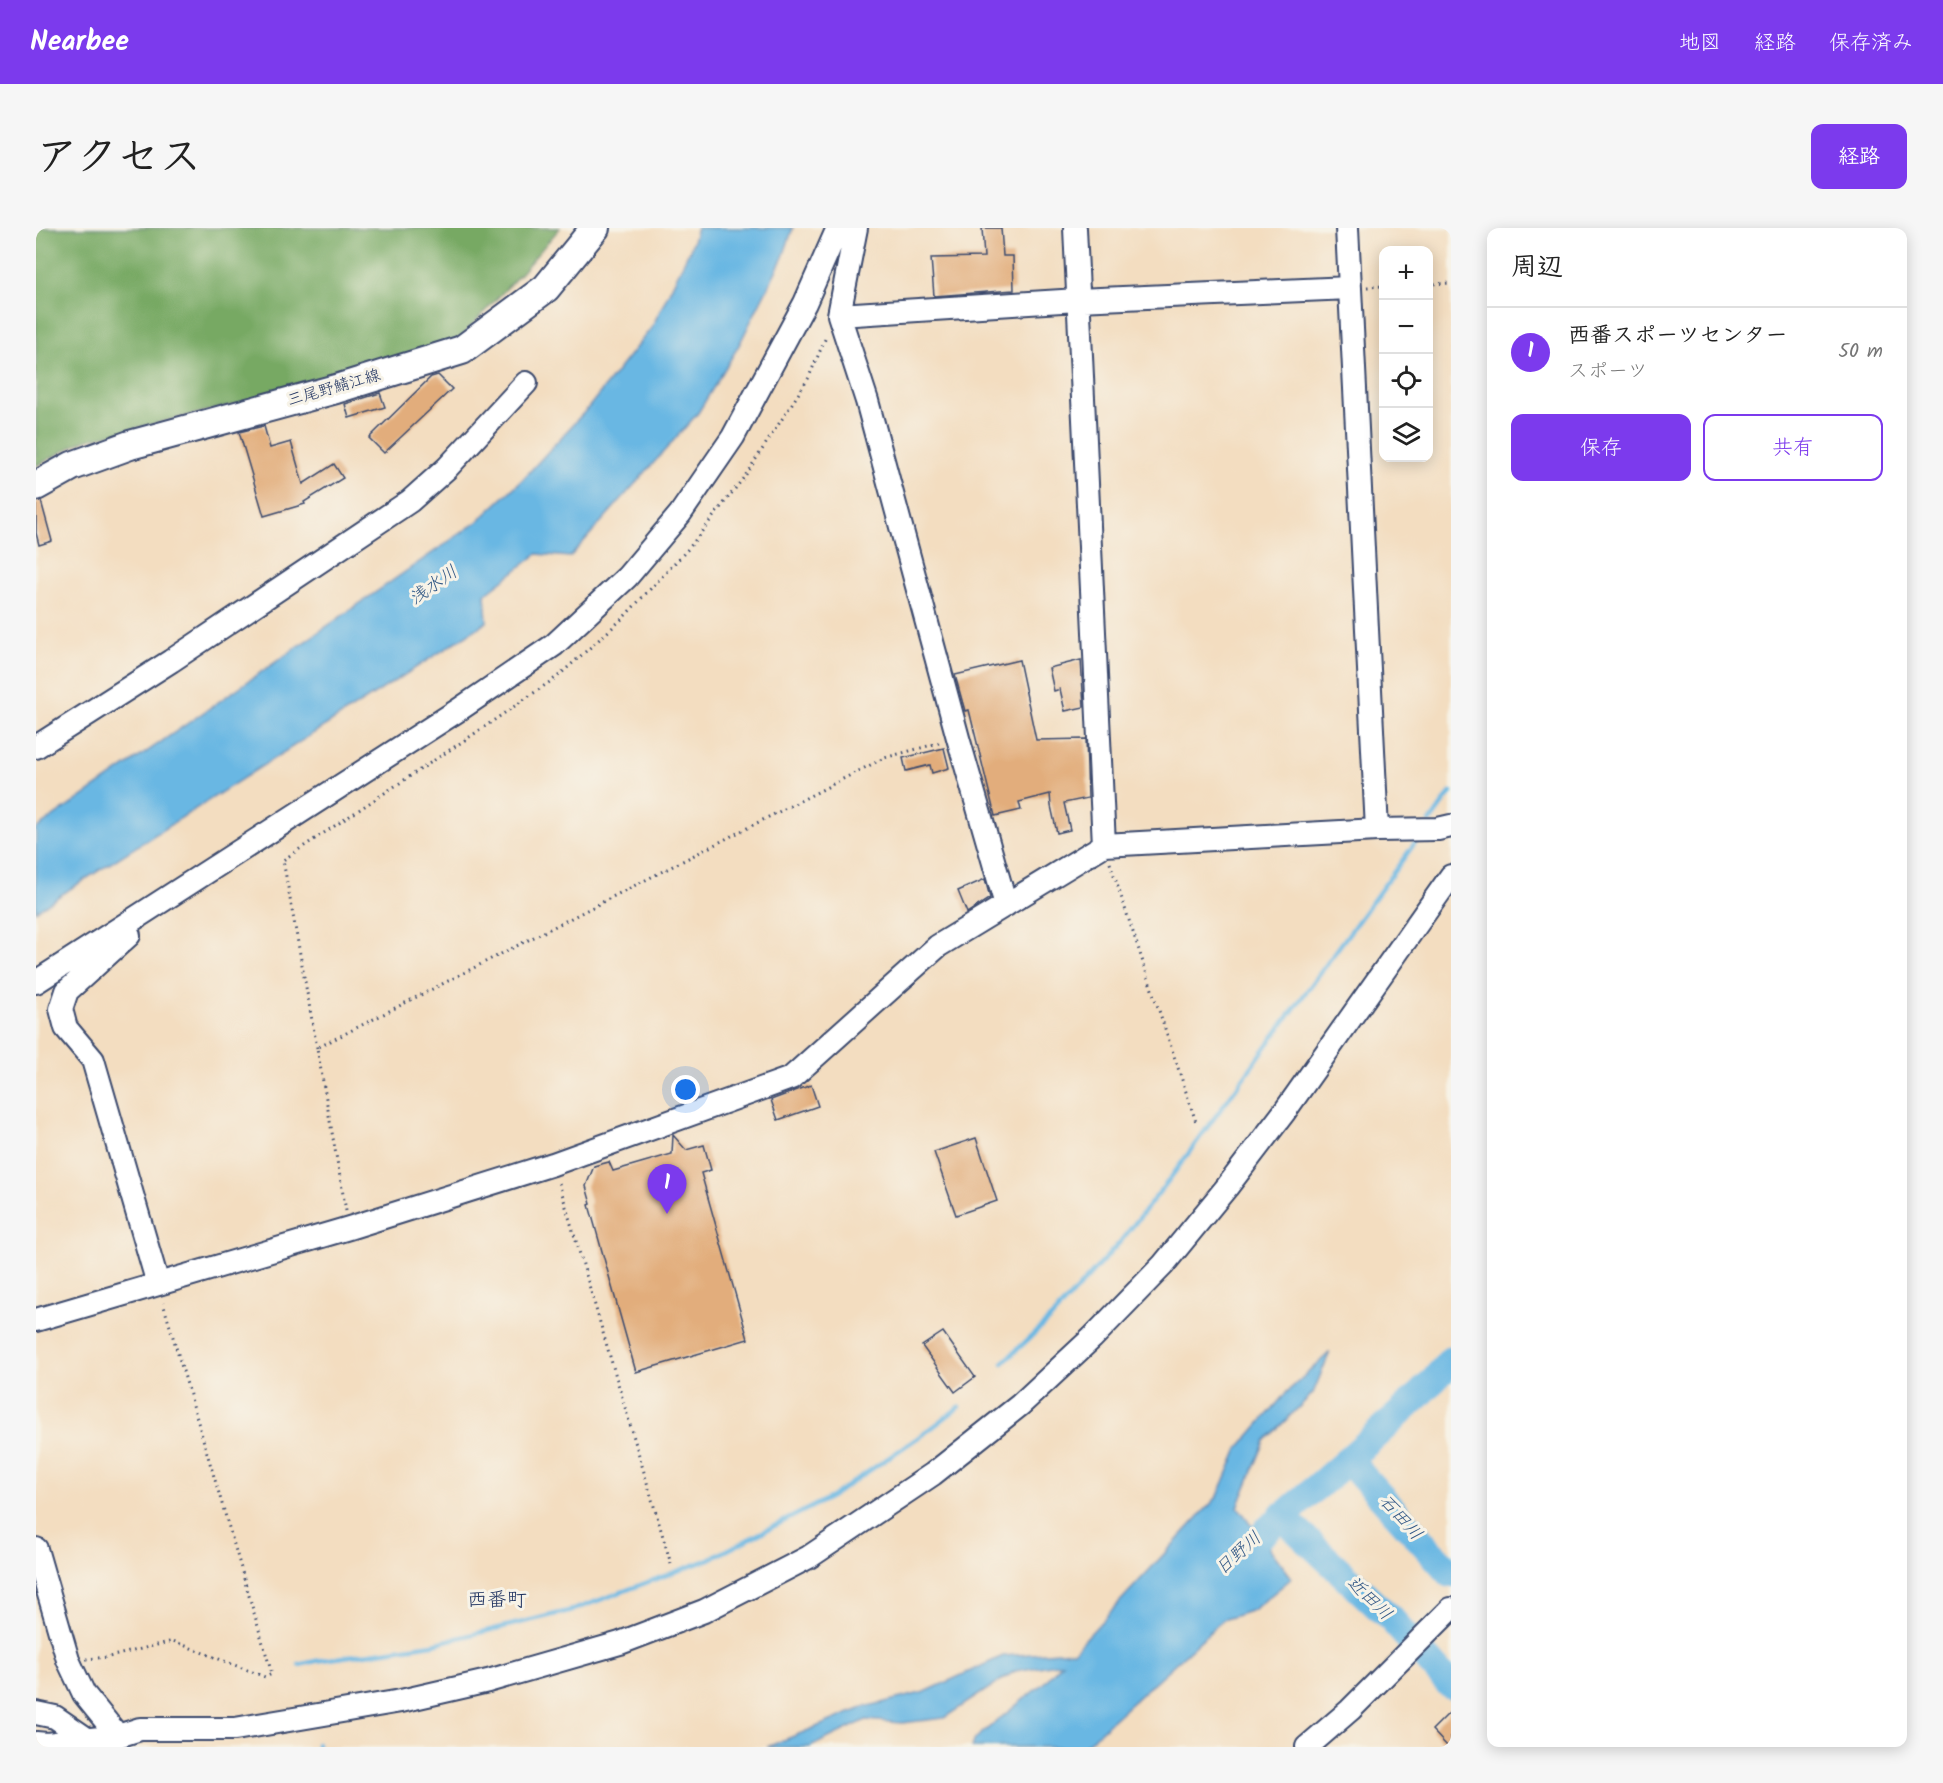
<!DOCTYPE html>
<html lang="ja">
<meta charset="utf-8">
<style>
body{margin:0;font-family:Kalam,"Klee One",sans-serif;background:#f6f6f6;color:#222}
.controls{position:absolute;right:18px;top:18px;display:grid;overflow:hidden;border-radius:12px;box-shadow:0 3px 15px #0003}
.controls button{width:54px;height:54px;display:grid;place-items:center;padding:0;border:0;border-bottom:2px solid #e0e0e0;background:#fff;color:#222;font:30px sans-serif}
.you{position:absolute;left:650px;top:862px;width:21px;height:21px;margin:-15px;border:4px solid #fff;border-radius:50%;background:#1a73e8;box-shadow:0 0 0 9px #1a73e833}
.badge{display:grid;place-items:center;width:39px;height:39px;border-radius:50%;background:#7c3aed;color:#fff;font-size:20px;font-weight:700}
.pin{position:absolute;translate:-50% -50px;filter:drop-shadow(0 2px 3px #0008)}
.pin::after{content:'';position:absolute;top:32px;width:21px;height:18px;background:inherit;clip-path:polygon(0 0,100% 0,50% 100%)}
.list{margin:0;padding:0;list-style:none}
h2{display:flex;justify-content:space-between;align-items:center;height:78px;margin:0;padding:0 24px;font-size:26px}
h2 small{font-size:20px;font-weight:400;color:#767676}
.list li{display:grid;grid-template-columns:39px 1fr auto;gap:18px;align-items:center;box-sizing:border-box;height:90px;padding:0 24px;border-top:2px solid #e0e0e0}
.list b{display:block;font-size:22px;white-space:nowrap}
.list p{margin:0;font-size:20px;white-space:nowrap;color:#767676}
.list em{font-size:20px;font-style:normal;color:#767676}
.actions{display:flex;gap:12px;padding:18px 24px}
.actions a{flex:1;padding:14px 0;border:2px solid #7c3aed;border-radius:12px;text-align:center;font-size:21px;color:#7c3aed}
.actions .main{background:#7c3aed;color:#fff}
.icon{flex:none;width:33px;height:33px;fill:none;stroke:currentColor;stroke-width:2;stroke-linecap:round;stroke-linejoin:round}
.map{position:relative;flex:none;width:1415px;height:1519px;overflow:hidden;border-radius:12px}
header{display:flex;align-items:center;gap:36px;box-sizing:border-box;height:84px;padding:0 30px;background:#7c3aed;color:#fff}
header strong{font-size:28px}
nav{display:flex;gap:33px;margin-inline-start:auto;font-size:21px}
.intro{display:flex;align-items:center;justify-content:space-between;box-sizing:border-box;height:144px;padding:0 36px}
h1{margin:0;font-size:42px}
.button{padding:15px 27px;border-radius:12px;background:#7c3aed;color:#fff;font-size:21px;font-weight:700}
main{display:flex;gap:36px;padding:0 36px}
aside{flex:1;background:#fff;border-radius:12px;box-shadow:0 3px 15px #0003}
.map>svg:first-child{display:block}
.forest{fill:#77a964;stroke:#496c61;stroke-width:1.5}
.water{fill:#69b7e3;stroke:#4273a0;stroke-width:1.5}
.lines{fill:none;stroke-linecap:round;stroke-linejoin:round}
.stream{stroke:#69b7e3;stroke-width:4.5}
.river{stroke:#69b7e3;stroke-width:28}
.building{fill:#e2ad7c}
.minor-casing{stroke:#3b496d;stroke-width:26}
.major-casing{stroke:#3b496d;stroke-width:32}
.path{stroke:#3b496d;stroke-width:3;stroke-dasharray:1.5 4.5;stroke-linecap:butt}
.minor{stroke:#fff;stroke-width:22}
.major{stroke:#fff;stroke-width:28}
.labels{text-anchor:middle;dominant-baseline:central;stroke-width:6;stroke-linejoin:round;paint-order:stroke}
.street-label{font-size:16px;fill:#1b2f5e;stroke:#f7f3e8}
.water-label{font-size:18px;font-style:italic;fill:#325886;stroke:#f7f3e8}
.quarter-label{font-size:20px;fill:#1b2f5e;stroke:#f7f3e8}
</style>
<header>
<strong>Nearbee</strong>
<nav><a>地図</a><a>経路</a><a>保存済み</a></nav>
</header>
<div class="intro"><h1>アクセス</h1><a class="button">経路</a></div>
<main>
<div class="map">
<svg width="1415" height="1519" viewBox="0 0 1415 1519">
<rect width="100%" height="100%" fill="#f7f3e8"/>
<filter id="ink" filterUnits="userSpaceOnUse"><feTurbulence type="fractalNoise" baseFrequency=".0167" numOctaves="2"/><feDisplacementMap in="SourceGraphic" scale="12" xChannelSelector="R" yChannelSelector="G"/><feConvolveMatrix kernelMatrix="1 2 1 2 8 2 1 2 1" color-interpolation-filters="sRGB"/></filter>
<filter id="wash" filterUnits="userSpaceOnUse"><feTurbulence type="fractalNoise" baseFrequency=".008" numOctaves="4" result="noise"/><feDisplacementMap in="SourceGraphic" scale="24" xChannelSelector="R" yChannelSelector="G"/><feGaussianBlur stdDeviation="1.35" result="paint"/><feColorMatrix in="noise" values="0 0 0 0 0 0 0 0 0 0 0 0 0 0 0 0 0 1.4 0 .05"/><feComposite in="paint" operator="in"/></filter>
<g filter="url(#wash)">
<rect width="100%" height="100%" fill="#f3ddc0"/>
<path class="forest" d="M0,0H524L484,46L408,127L49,212L0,238Z"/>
<path class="water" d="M661,0H757L747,29L702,119L662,185L534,329L501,326L449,366L451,394L0,683V601L442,293L486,252L552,180L616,99L655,19Z
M1294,1124L1277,1165L1229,1213L1202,1279L1256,1350L1217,1382L1187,1392L1047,1519H936L939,1511L1010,1453L1026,1435L979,1443L908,1490L866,1495L830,1492L774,1519H731L829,1479L889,1464L967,1428L1038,1423L1182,1268L1202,1221L1250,1165Z"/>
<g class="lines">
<path class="stream" d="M1394,594L1415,564
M967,1135L1016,1089L1084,1014L1133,952L1384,608
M263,1437L280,1433L397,1416L537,1382L674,1331L795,1269L893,1202L923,1179
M281,1516L282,1519"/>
<path class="river" d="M1313,1233L1415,1346
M1245,1288L1355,1391L1415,1458
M1196,1333C1248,1286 1303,1242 1354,1194C1376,1174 1397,1155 1415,1132"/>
</g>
<g id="blocks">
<path class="building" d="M946,0H965L967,28H977L978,62L898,68L895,30L948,29Z
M402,147L416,161L348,225L333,210L395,149Z
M344,165L349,179L313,190L309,176Z
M228,198L234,220L255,214L267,256L298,236L307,250L268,274L269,276L228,288L203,204Z
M5,273L16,313L3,317L0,305V274Z
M983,432L1000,512L1050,511L1052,570L1028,575L1034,602L1021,605L1015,578L1014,566L983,574L985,582L959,588L933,482L929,483L919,447Z
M1045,432L1048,479L1029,483L1024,461L1018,463L1013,440Z
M908,520L913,540L896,545L894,537L870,543L867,530Z
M949,651L954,670L931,685L922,663Z
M775,857L782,878L742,892L735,872Z
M637,907L650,922L668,917L675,942L665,945L712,1111L600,1144L553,977L555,976L550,958L558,938L573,934L577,943L636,926Z
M940,910L961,973L920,987L898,924Z
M907,1104L939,1149L919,1164L886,1118Z
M1415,1483V1519H1412L1396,1502Z"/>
</g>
</g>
<g filter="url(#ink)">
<use href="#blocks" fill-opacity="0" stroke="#3b496d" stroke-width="1.5"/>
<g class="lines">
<defs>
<path id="minor" d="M820,0L803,87L831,173L922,510L970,677
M1039,0L1068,617
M1311,0L1341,602
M803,87L1042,72L1314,60
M0,519L135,433L374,273L411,240L490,155
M93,707L31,763L25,781L30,800L57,832L122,1056
M0,754L421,483L518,417L591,349L644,286L697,209L769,75L802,0
M0,1092L313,1000L517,936L755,850L902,718L1068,617L1341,602L1402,601L1415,598
M0,1321L32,1432L48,1466L82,1508
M0,1485L19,1489L51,1511
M0,1515L11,1516L82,1508L104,1501H199L365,1473L452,1453L584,1415L668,1383L773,1329L897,1246L984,1177L1056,1110L1127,1037L1191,959L1249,883L1415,648
M1271,1519L1314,1482L1415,1381"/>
<path id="major" d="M0,258L36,238L94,217L300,161L426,122L510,60L559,0"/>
</defs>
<use href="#minor" class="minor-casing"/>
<use href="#major" class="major-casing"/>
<path class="path" d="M1392,56L1415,55
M1331,59L1348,58
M1074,635L1161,897
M281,820L247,632L438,506L521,449L586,391L653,320L709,248L772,151L790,109
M523,955L635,1336
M310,983L281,820L848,530L903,515
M50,1431L73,1429L137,1413L229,1449L236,1446L127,1075"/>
<use href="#minor" class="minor"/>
<use href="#major" class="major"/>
</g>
</g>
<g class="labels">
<g class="street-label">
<text transform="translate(298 160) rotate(-16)">三尾野鯖江線</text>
</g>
<g class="water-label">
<text transform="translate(398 358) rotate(-35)">浅水川</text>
<text transform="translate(1364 1290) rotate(48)">石田川</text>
<text transform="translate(1203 1326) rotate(-42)">日野川</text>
<text transform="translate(1333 1371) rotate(44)">近田川</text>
</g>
<g class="quarter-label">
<text x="461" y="1373">西番町</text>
</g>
</g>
</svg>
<div class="controls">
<button>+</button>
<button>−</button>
<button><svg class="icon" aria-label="locate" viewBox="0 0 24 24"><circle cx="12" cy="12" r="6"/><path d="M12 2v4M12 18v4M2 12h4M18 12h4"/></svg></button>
<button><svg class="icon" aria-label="layers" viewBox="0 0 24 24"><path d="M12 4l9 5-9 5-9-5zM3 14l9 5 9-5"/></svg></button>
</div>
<div class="you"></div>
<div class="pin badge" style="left:631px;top:986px">1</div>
</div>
<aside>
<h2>周辺<small></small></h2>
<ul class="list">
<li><span class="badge">1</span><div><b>西番スポーツセンター</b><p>スポーツ</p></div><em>50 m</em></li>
</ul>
<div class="actions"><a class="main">保存</a><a>共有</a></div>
</aside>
</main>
